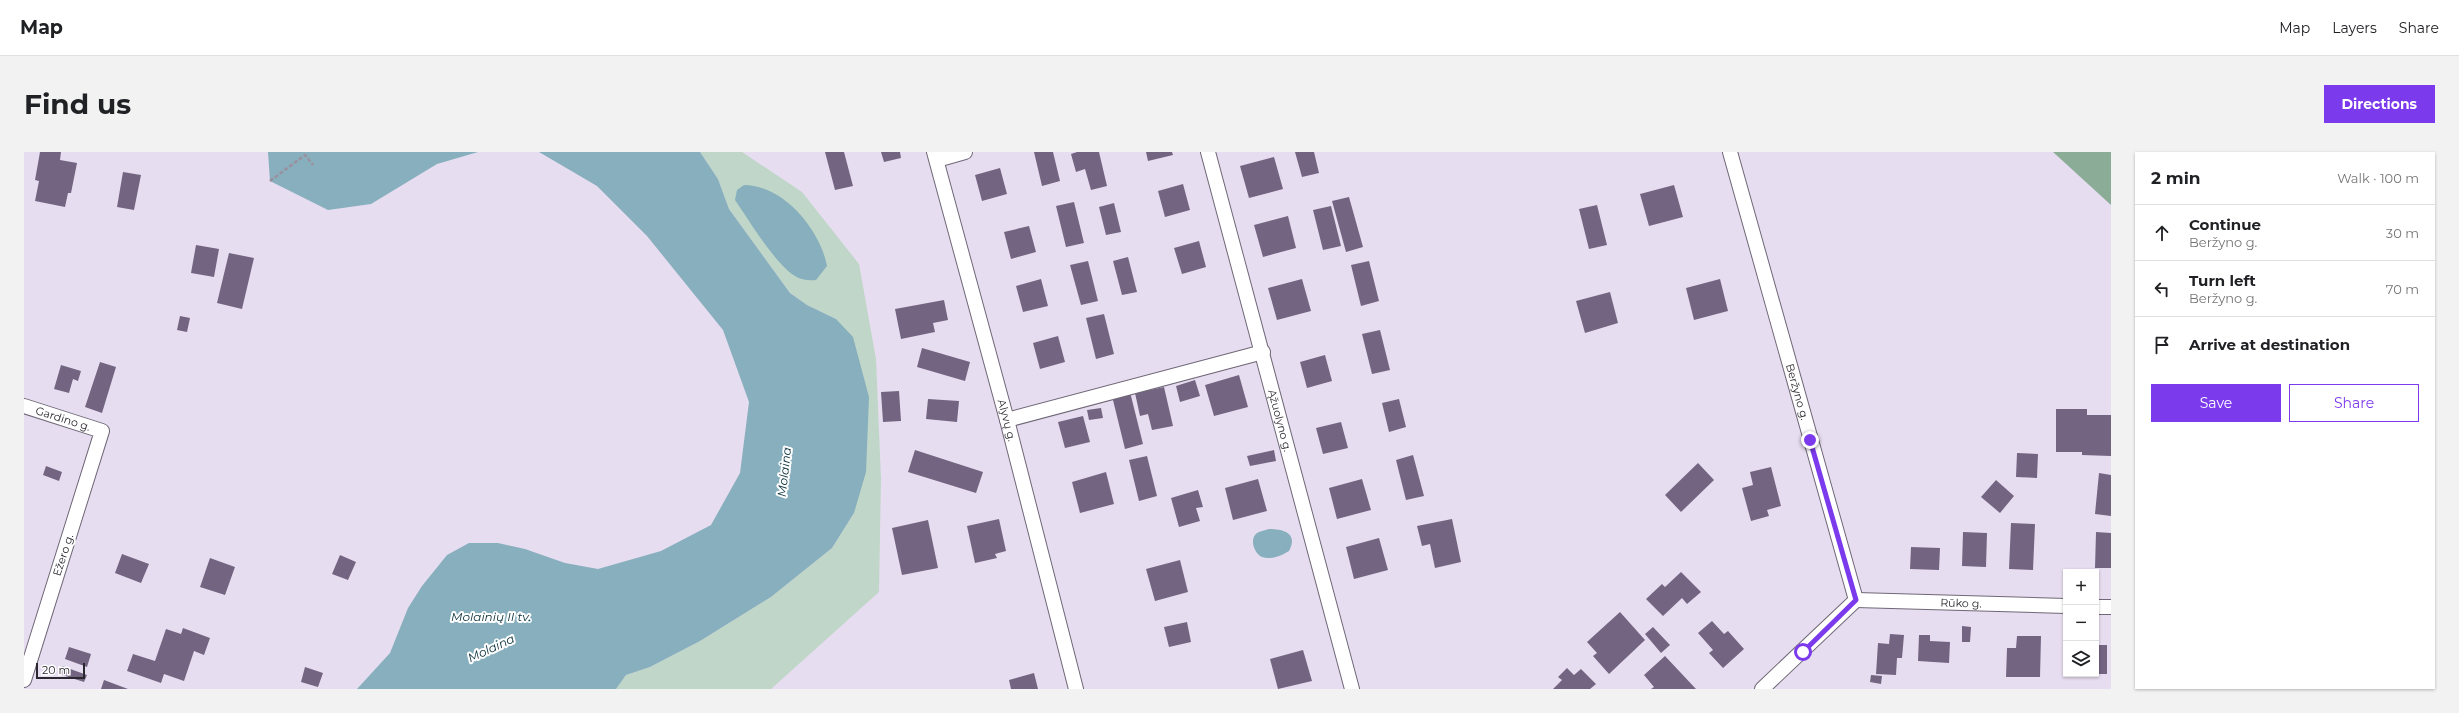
<!DOCTYPE html>
<meta charset="utf-8">
<style>
body{margin:0;font-family:Montserrat,sans-serif;background:#f2f2f2;color:#202124}
.controls{position:absolute;right:12px;bottom:12px;display:grid;overflow:hidden;border-radius:0px;box-shadow:0 1px 3px #0004}
.controls button{width:36px;height:36px;display:grid;place-items:center;padding:0;border:0;border-bottom:1px solid #e0e0e0;background:#fff;color:#202124;font:20px sans-serif}
.scale{position:absolute;left:12px;bottom:10px;width:49px;box-sizing:border-box;padding-left:4px;border:2px solid #2b272e;border-top:0;font-size:11px;line-height:14px;white-space:nowrap;color:#2b272e;-webkit-text-stroke:3px #fff;paint-order:stroke}
.stop{position:absolute;width:12px;height:12px;margin:-9px;border:3px solid #7c3aed;border-radius:50%;background:#fff}
.stop.end{background:#7c3aed;border-color:#fff;box-shadow:0 1px 4px #0008}
.list{margin:0;padding:0;list-style:none}
h2{display:flex;justify-content:space-between;align-items:center;height:52px;margin:0;padding:0 16px;font-size:17px}
h2 small{font-size:13px;font-weight:400;color:#757577}
.list li{display:grid;grid-template-columns:26px 1fr auto;gap:12px;align-items:center;box-sizing:border-box;height:56px;padding:0 16px;border-top:1px solid #e0e0e0}
.list b{display:block;font-size:15px;white-space:nowrap}
.list p{margin:0;font-size:13px;white-space:nowrap;color:#757577}
.list em{font-size:13px;font-style:normal;color:#757577}
.actions{display:flex;gap:8px;padding:12px 16px}
.actions a{flex:1;padding:9px 0;border:1px solid #7c3aed;border-radius:0px;text-align:center;font-size:14px;color:#7c3aed}
.actions .main{background:#7c3aed;color:#fff}
.icon{flex:none;width:22px;height:22px;fill:none;stroke:currentColor;stroke-width:2;stroke-linecap:round;stroke-linejoin:round}
.map{position:relative;flex:none;width:2087px;height:537px;overflow:hidden;border-radius:0px}
header{display:flex;align-items:center;gap:24px;box-sizing:border-box;height:56px;padding:0 20px;background:#fff;border-bottom:1px solid #e0e0e0}
header strong{font-size:19px}
nav{display:flex;gap:22px;margin-inline-start:auto;font-size:14px}
.intro{display:flex;align-items:center;justify-content:space-between;box-sizing:border-box;height:96px;padding:0 24px}
h1{margin:0;font-size:28px}
.button{padding:10px 18px;border-radius:0px;background:#7c3aed;color:#fff;font-size:14px;font-weight:700}
main{display:flex;gap:24px;padding:0 24px}
aside{flex:1;background:#fff;border-radius:0px;box-shadow:0 1px 3px #0004}
.map>svg:first-child{display:block}
.green{fill:#c0d6c8}
.forest{fill:#8bac97}
.water{fill:#87afbd}
.building{fill:#736481}
.lines{fill:none;stroke-linecap:round;stroke-linejoin:round}
.street-casing{stroke:#6f6777;stroke-width:16}
.path{stroke:#99919f;stroke-width:2.5;stroke-dasharray:4 2;stroke-linecap:butt}
.street{stroke:#fff;stroke-width:14}
.route{stroke:#7c3aed;stroke-width:5}
.labels{text-anchor:middle;dominant-baseline:central;stroke-width:4;stroke-linejoin:round;paint-order:stroke}
.street-label{font-size:11px;fill:#2b272e;stroke:#fff}
.water-label{font-size:12px;font-style:italic;fill:#072e3a;stroke:#fff}
</style>
<header>
<strong>Map</strong>
<nav><a>Map</a><a>Layers</a><a>Share</a></nav>
</header>
<div class="intro"><h1>Find us</h1><a class="button">Directions</a></div>
<main>
<div class="map">
<svg width="2087" height="537" viewBox="0 0 2087 537">
<rect width="100%" height="100%" fill="#e7ddf0"/>
<path class="green" d="M676,0H718L778,40L835,112L852,207L857,327L855,440L747,537H592L602,523L626,515L676,489L747,445L808,396L830,361L812,167L783,153L766,141L705,57L694,27Z"/>
<path class="forest" d="M2029,0H2087V53Z"/>
<path class="water" d="M244,0H454L413,12L347,52L304,58L246,29Z
M515,0H676L694,27L705,57L766,141L783,153L812,167L829,185L845,245L842,320L830,361L808,396L747,445L676,489L626,515L602,523L592,537H333L366,501L384,456L398,434L423,403L445,391H474L501,397L541,411L574,417L637,399L687,373L716,321L725,250L699,178L623,84L573,34Z
M720,33C759,33 796,77 803,114L792,128C785,129 777,128 771,124C751,112 725,68 711,48L713,38Z
M1245,377C1261,377 1274,382 1265,399C1257,404 1247,408 1238,405C1230,401 1225,387 1233,381C1236,379 1242,378 1245,377Z"/>
<path class="building" d="M16,0H37L36,8L53,11L47,41H44L41,55L11,49L15,29L11,28Z
M801,0H820L829,34L811,38Z
M857,0H876L877,6L860,10Z
M1010,0H1029L1036,29L1018,34Z
M1053,0H1075L1083,34L1067,38L1061,17L1052,20L1047,2Z
M1122,0H1148L1149,3L1124,9Z
M1271,0H1290L1295,21L1278,25Z
M1250,5L1259,37L1225,46L1216,14Z
M976,16L983,42L958,49L951,23Z
M99,20L117,23L110,58L93,55Z
M1159,32L1166,58L1141,65L1134,39Z
M1650,33L1659,65L1625,74L1616,42Z
M1325,45L1339,95L1322,100L1308,49Z
M1050,50L1060,91L1042,95L1032,54Z
M1090,51L1097,80L1082,83L1075,55Z
M1573,53L1583,93L1565,97L1555,57Z
M1307,54L1317,94L1299,98L1289,58Z
M1264,64L1272,96L1239,105L1230,73Z
M1005,74L1012,100L987,107L980,80Z
M1175,89L1182,115L1158,122L1150,96Z
M172,93L195,97L190,125L167,121Z
M205,101L230,106L218,157L193,151Z
M1104,105L1113,140L1098,143L1089,109Z
M1064,109L1074,149L1057,153L1046,113Z
M1345,109L1355,149L1337,154L1327,113Z
M1017,127L1024,154L999,160L992,134Z
M1278,127L1287,159L1253,168L1244,136Z
M1696,127L1704,159L1670,168L1662,136Z
M1586,140L1594,171L1561,181L1552,149Z
M920,148L924,168L909,171L911,180L877,187L871,157Z
M1080,162L1090,202L1072,207L1062,166Z
M156,164L166,166L163,180L153,178Z
M1356,178L1366,218L1348,222L1338,182Z
M1034,184L1041,210L1016,217L1009,191Z
M898,196L946,210L941,229L893,215Z
M1301,203L1308,229L1283,236L1276,210Z
M76,210L92,215L78,261L61,255Z
M37,213L57,219L54,229L49,227L45,241L30,237Z
M1215,223L1224,255L1190,264L1181,233Z
M1171,228L1176,244L1156,250L1152,234Z
M1140,235L1149,274L1128,278L1124,262L1116,264L1111,241Z
M875,239L877,269L859,270L857,240Z
M1106,240L1119,292L1101,297L1088,244Z
M904,247L935,249L933,270L902,267Z
M1375,247L1382,275L1365,280L1358,251Z
M1077,256L1079,266L1065,268L1063,258Z
M2032,257H2063V263H2087V304L2058,303V300H2032Z
M1059,264L1066,290L1041,296L1034,270Z
M1317,270L1324,296L1299,302L1292,276Z
M891,298L959,320L952,341L884,320Z
M1250,298L1252,309L1226,314L1223,304Z
M1993,301L2014,302L2013,326L1992,325Z
M1389,303L1400,344L1382,348L1372,308Z
M1123,304L1133,344L1115,349L1105,308Z
M1674,311L1690,328L1657,360L1641,343Z
M22,314L38,320L35,329L19,323Z
M1747,315L1757,354L1743,358L1745,364L1727,369L1718,336L1729,333L1726,320Z
M1082,320L1090,352L1056,361L1048,330Z
M2075,321L2087,323V364L2071,362Z
M1234,327L1243,359L1209,368L1201,336Z
M1338,327L1347,358L1313,367L1305,336Z
M1972,328L1990,344L1976,361L1957,345Z
M1174,338L1179,355L1172,356L1176,369L1155,375L1147,346Z
M975,367L982,399L971,402L973,406L951,411L943,374Z
M1428,367L1437,410L1411,416L1406,392L1398,394L1393,374Z
M904,368L914,416L878,423L868,376Z
M1987,371L2011,372L2009,418L1985,417Z
M1939,380L1963,381L1962,415L1938,414Z
M2072,380L2087,381V416H2071Z
M1355,386L1364,418L1330,427L1322,395Z
M1887,395L1916,396L1915,418L1886,417Z
M98,402L125,412L117,431L91,421Z
M316,403L332,410L324,428L308,422Z
M186,406L211,415L201,443L176,435Z
M1156,408L1164,440L1131,449L1122,417Z
M1657,420L1677,440L1663,452L1658,446L1639,464L1622,447L1638,432L1641,435Z
M1596,460L1621,488L1585,522L1569,504L1573,501L1563,490Z
M1688,469L1700,482L1704,479L1720,497L1699,516L1685,501L1689,498L1674,481Z
M1163,470L1167,490L1145,495L1140,475Z
M1938,474L1947,475L1946,490H1938Z
M1629,475L1646,493L1637,501L1621,482Z
M159,476L186,486L180,503L170,499L160,529L140,522L137,531L103,519L109,502L131,509L142,477L157,482Z
M1866,482L1880,483L1878,506H1873L1872,523L1852,522L1854,491L1865,492Z
M1895,483H1906V489L1926,490L1925,511L1894,509Z
M1993,484H2017L2016,525H1982L1983,496H1992Z
M2072,493H2083V522H2072Z
M45,495L67,502L63,515L41,507Z
M1279,498L1288,529L1254,537L1246,507Z
M1641,504L1672,537H1627L1630,535L1620,523Z
M38,514L63,523L60,530L35,522Z
M281,515L299,521L294,535L277,530Z
M1543,516L1550,523L1557,517L1572,532L1566,537H1529L1538,528L1534,525Z
M1010,521L1014,537H987L985,528Z
M1847,523L1858,524L1857,532L1846,530Z
M80,528L104,537H77Z"/>
<g class="lines">
<defs>
<g id="street">
<path id="s1" d="M910,0L983,268L1052,537"/>
<path id="s2" d="M1184,0L1328,537"/>
<path id="s3" d="M1706,0L1832,448"/>
<path d="M913,8L941,0"/>
<path id="s4" d="M0,254L78,279L0,528"/>
<path d="M983,268L1239,200"/>
<path id="s5" d="M1832,448L2042,454"/>
<path d="M2072,455H2087"/>
<path d="M1738,537L1832,448"/>
</g>
</defs>
<use href="#street" class="street-casing"/>
<path class="path" d="M246,29L281,3L289,13"/>
<use href="#street" class="street"/>
</g>
<g class="lines">
<path class="route" d="M1779,500L1832,448L1786,288"/>
</g>
<g class="labels">
<g class="street-label">
<text stroke="none"><textPath href="#s3" startOffset="249">Beržyno g.</textPath></text>
<text stroke="none"><textPath href="#s4" startOffset="41">Gardino g.</textPath></text>
<text stroke="none"><textPath href="#s1" startOffset="278">Alyvų g.</textPath></text>
<text stroke="none"><textPath href="#s2" startOffset="278">Ąžuolyno g.</textPath></text>
<text transform="translate(39 403) rotate(-72)">Ežero g.</text>
<text stroke="none"><textPath href="#s5" startOffset="105">Rūko g.</textPath></text>
</g>
<g class="water-label">
<text transform="translate(760 320) rotate(-84)">Molaina</text>
<text x="467" y="464">Molainių II tv.</text>
<text transform="translate(467 496) rotate(-25)">Molaina</text>
</g>
</g>
</svg>
<div class="controls">
<button>+</button>
<button>−</button>
<button><svg class="icon" aria-label="layers" viewBox="0 0 24 24"><path d="M12 4l9 5-9 5-9-5zM3 14l9 5 9-5"/></svg></button>
</div>
<div class="scale">20 m</div>
<div class="stop" style="left:1779px;top:500px"></div>
<div class="stop end" style="left:1786px;top:288px"></div>
</div>
<aside>
<h2>2 min<small>Walk · 100 m</small></h2>
<ul class="list">
<li><svg class="icon" aria-label="ahead" viewBox="0 0 24 24"><path d="M12 20V5M6 11l6-6 6 6"/></svg><div><b>Continue</b><p>Beržyno g.</p></div><em>30 m</em></li>
<li><svg class="icon" aria-label="left" viewBox="0 0 24 24"><path d="M17 20v-9H6M10 6l-5 5 5 5"/></svg><div><b>Turn left</b><p>Beržyno g.</p></div><em>70 m</em></li>
<li><svg class="icon" aria-label="arrive" viewBox="0 0 24 24"><path d="M6 21V4h12l-3 4 3 4H6"/></svg><div><b>Arrive at destination</b></div></li>
</ul>
<div class="actions"><a class="main">Save</a><a>Share</a></div>
</aside>
</main>
